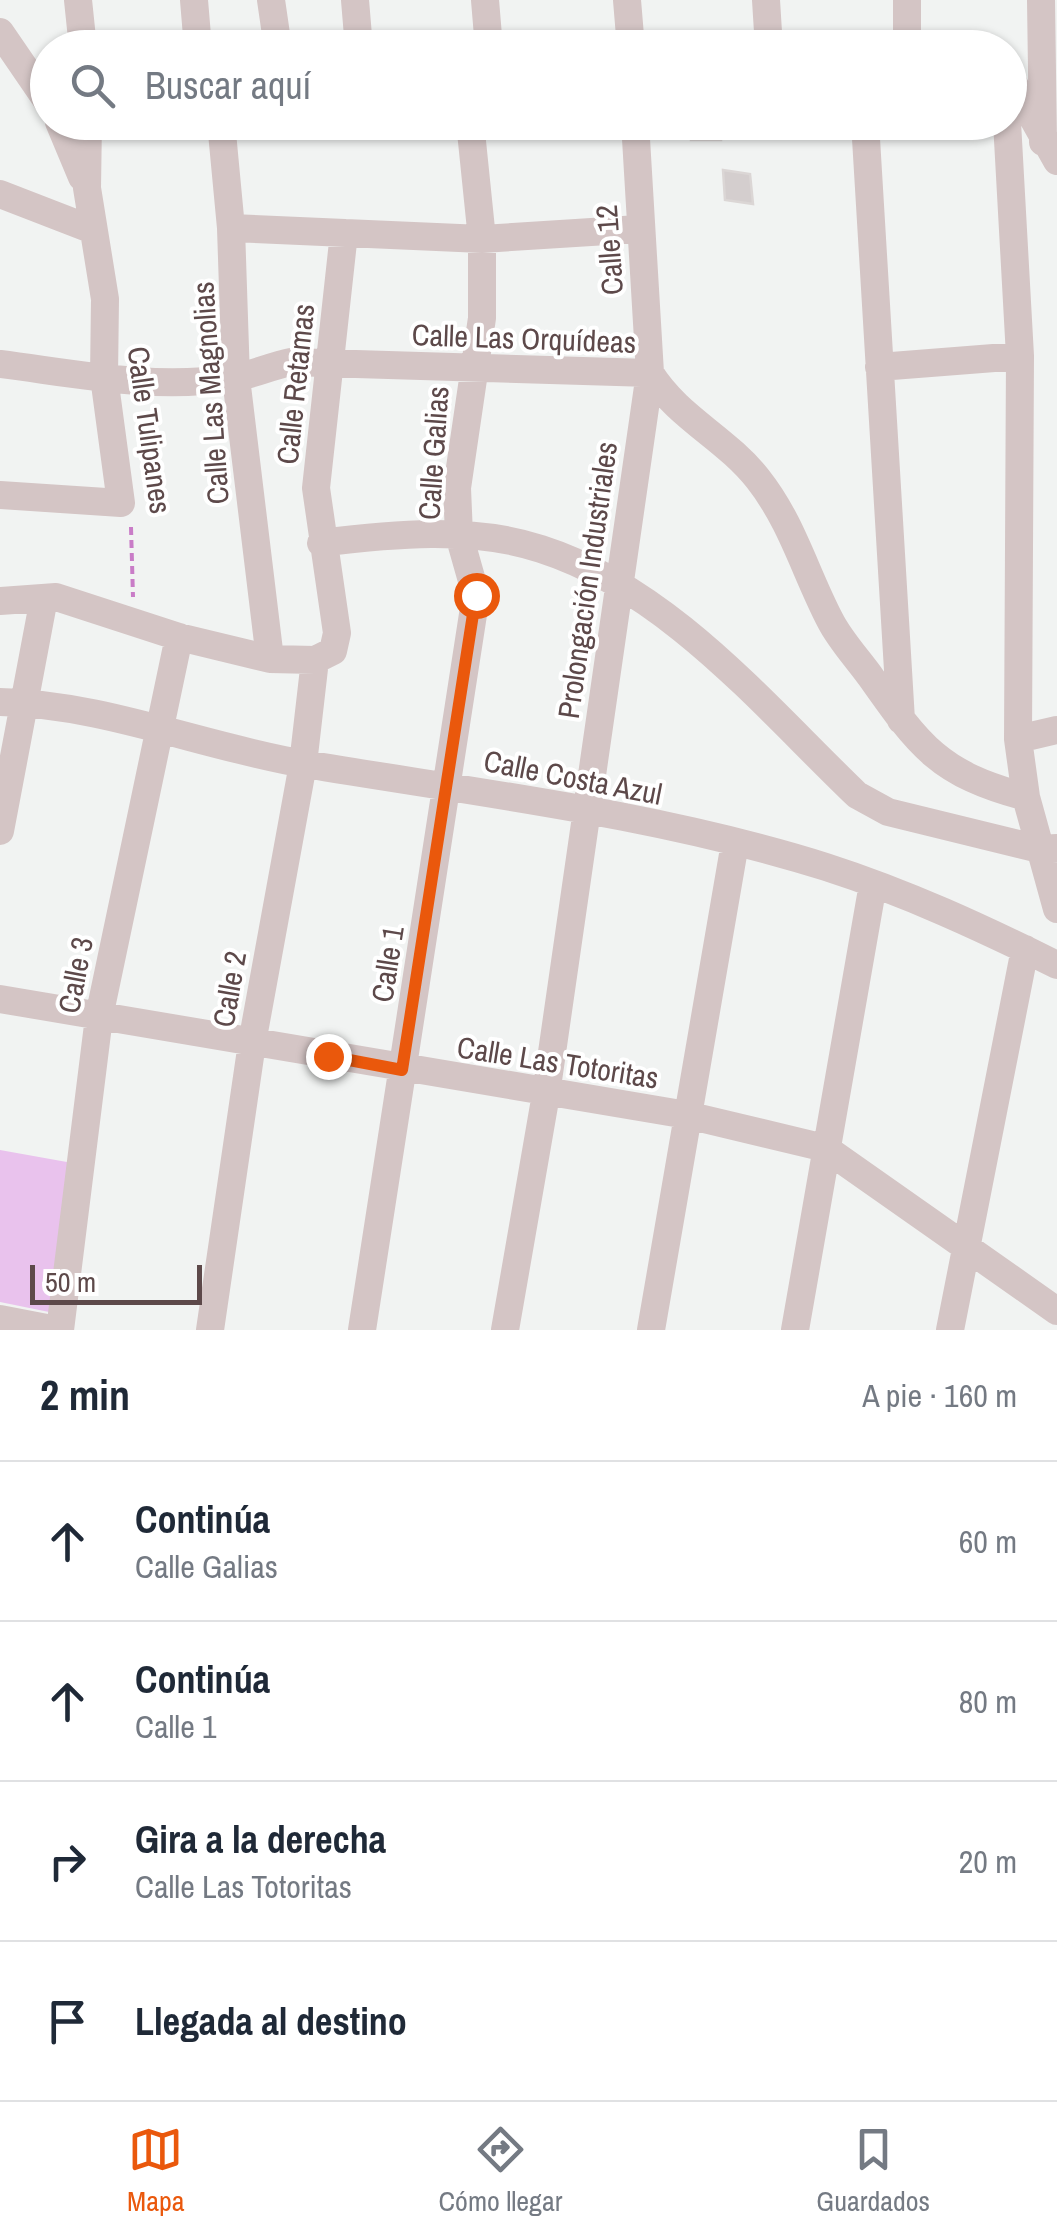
<!DOCTYPE html>
<html lang="es">
<meta charset="utf-8">
<style>
body{margin:0;font-family:"Archivo Narrow",sans-serif;background:#f2f2f3;color:#1f2937}
.scale{position:absolute;left:30px;bottom:25px;width:172px;box-sizing:border-box;padding-left:10px;border:5px solid #5d494a;border-top:0;font-size:28px;line-height:35px;white-space:nowrap;color:#5d494a;-webkit-text-stroke:8px #fff;paint-order:stroke}
.stop{position:absolute;width:30px;height:30px;margin:-22px;border:8px solid #ea580c;border-radius:50%;background:#fff}
.stop.end{background:#ea580c;border-color:#fff;box-shadow:0 2px 10px #0008}
.list{margin:0;padding:0;list-style:none}
h2{display:flex;justify-content:space-between;align-items:center;height:130px;margin:0;padding:0 40px;font-size:42px}
h2 small{font-size:32px;font-weight:400;color:#747a83}
.list li{display:grid;grid-template-columns:65px 1fr auto;gap:30px;align-items:center;box-sizing:border-box;height:160px;padding:0 40px;border-top:2px solid #e0e1e3}
.list b{display:block;font-size:38px;white-space:nowrap}
.list p{margin:0;font-size:32px;white-space:nowrap;color:#747a83}
.list em{font-size:32px;font-style:normal;color:#747a83}
.icon{flex:none;width:55px;height:55px;fill:none;stroke:currentColor;stroke-width:2;stroke-linecap:round;stroke-linejoin:round}
.map{position:relative;flex:none;width:1057px;height:1330px;overflow:hidden}
.search{position:absolute;background:#fff;box-shadow:0 2px 8px #0004;left:30px;right:30px;top:30px;height:110px;display:flex;align-items:center;gap:25px;box-sizing:border-box;padding:0 35px;border-radius:55px;color:#747a83;font-size:38px}
.sheet{height:770px;background:#fff}
nav{display:flex;justify-content:space-around;align-items:center;box-sizing:border-box;height:140px;border-top:2px solid #e0e1e3;background:#fff;font-size:28px;color:#747a83}
nav a{display:grid;justify-items:center;gap:5px}
nav .on{color:#ea580c}
.map>svg:first-child{display:block}
.green{fill:#e9c2ed}
.building{fill:#d4cece;stroke:#dbd6d5;stroke-width:2.5}
.lines{fill:none;stroke-linecap:round;stroke-linejoin:round}
.path{stroke:#c97cc7;stroke-width:4;stroke-dasharray:8 5;stroke-linecap:butt}
.minor{stroke:#d4c5c5;stroke-width:28}
.route{stroke:#ea580c;stroke-width:12}
.labels{text-anchor:middle;dominant-baseline:central;stroke-width:8;stroke-linejoin:round;paint-order:stroke}
.street-label{font-size:30px;fill:#5d494a;stroke:#fff}
</style>
<div class="map">
<svg width="1057" height="1330" viewBox="0 0 1057 1330">
<rect width="100%" height="100%" fill="#f1f3f2"/>
<path class="green" d="M0,1150L78,1164L54,1313L0,1302Z"/>
<path class="building" d="M691,122H721V140H691Z
M723,170L750,174L753,204L725,200Z"/>
<g class="lines">
<path class="path" d="M131,527L133,597"/>
<path class="minor" d="M78,0L83,48
M194,0L198,48
M271,0L278,48
M355,0L359,48
M485,0L489,48
M627,0L631,48
M766,0L769,48
M907,0V48
M1041,0L1043,142
M0,32L48,102
M1010,77L1057,161
M59,122L82,177
M221,122L231,228L236,378L270,659
M865,122L901,720
M1007,122L1020,356L1018,739L1026,797
M0,194L93,230
M231,228L482,239L639,229
M0,364C78,374 153,390 232,378C249,376 271,366 291,362L650,373
M879,367L1020,356
M650,373C678,418 726,438 758,479C792,522 805,572 830,620C840,640 857,658 870,676C920,747 939,774 1026,797L1057,909
M0,495L121,503L104,377L105,299L87,188L88,122
M321,543C391,534 472,526 541,549C669,590 763,705 857,795L888,812L1039,849L1057,848
M0,601L56,597L179,637L270,659L315,660L333,651L337,633L316,488L344,233
M0,702C103,704 204,747 305,764C478,793 658,814 826,867C907,893 982,928 1057,965
M1018,739L1057,730
M0,831L44,598
M0,999L687,1115L825,1148L1057,1311
M0,1319L57,1330
M60,1330L99,1017L179,637
M210,1330L252,1043L303,764L315,660
M362,1330L476,595L459,535L457,488L482,318V239L470,122
M505,1330L546,1094L650,373L635,122
M651,1330L735,843
M795,1330L873,884
M950,1330L1025,949"/>
</g>
<g class="lines">
<path class="route" d="M328,1056L402,1070L476,595"/>
</g>
<g class="labels">
<g class="street-label">
<text transform="translate(609 250) rotate(-94)">Calle 12</text>
<text transform="translate(524 338) rotate(2)">Calle Las Orquídeas</text>
<text transform="translate(295 384) rotate(-84)">Calle Retamas</text>
<text transform="translate(210 393) rotate(-94)">Calle Las Magnolias</text>
<text transform="translate(150 430) rotate(82)">Calle Tulipanes</text>
<text transform="translate(433 453) rotate(-86)">Calle Galias</text>
<text transform="translate(587 580) rotate(-82)">Prolongación Industriales</text>
<text transform="translate(573 777) rotate(11)">Calle Costa Azul</text>
<text transform="translate(387 964) rotate(-81)">Calle 1</text>
<text transform="translate(75 975) rotate(-79)">Calle 3</text>
<text transform="translate(229 989) rotate(-80)">Calle 2</text>
<text transform="translate(558 1062) rotate(9)">Calle Las Totoritas</text>
</g>
</g>
</svg>
<div class="scale">50 m</div>
<div class="stop" style="left:476px;top:595px"></div>
<div class="stop end" style="left:328px;top:1056px"></div>
<div class="search"><svg class="icon" aria-label="search" viewBox="0 0 24 24"><circle cx="10" cy="10" r="6"/><path d="M15 15l6 6"/></svg>Buscar aquí</div>
</div>
<section class="sheet">
<h2>2 min<small>A pie · 160 m</small></h2>
<ul class="list">
<li><svg class="icon" aria-label="ahead" viewBox="0 0 24 24"><path d="M12 20V5M6 11l6-6 6 6"/></svg><div><b>Continúa</b><p>Calle Galias</p></div><em>60 m</em></li>
<li><svg class="icon" aria-label="ahead" viewBox="0 0 24 24"><path d="M12 20V5M6 11l6-6 6 6"/></svg><div><b>Continúa</b><p>Calle 1</p></div><em>80 m</em></li>
<li><svg class="icon" aria-label="right" viewBox="0 0 24 24"><path d="M7 20v-9h11M14 6l5 5-5 5"/></svg><div><b>Gira a la derecha</b><p>Calle Las Totoritas</p></div><em>20 m</em></li>
<li><svg class="icon" aria-label="arrive" viewBox="0 0 24 24"><path d="M6 21V4h12l-3 4 3 4H6"/></svg><div><b>Llegada al destino</b></div></li>
</ul>
</section>
<nav>
<a class="on"><svg class="icon" aria-label="map" viewBox="0 0 24 24"><path d="M3 6l6-2 6 2 6-2v14l-6 2-6-2-6 2zM9 4v14M15 6v14"/></svg>Mapa</a>
<a><svg class="icon" aria-label="directions" viewBox="0 0 24 24"><path d="M12 3l9 9-9 9-9-9zM9 14v-3h6M13 9l2 2-2 2"/></svg>Cómo llegar</a>
<a><svg class="icon" aria-label="saved" viewBox="0 0 24 24"><path d="M7 4h10v16l-5-4-5 4z"/></svg>Guardados</a>
</nav>
